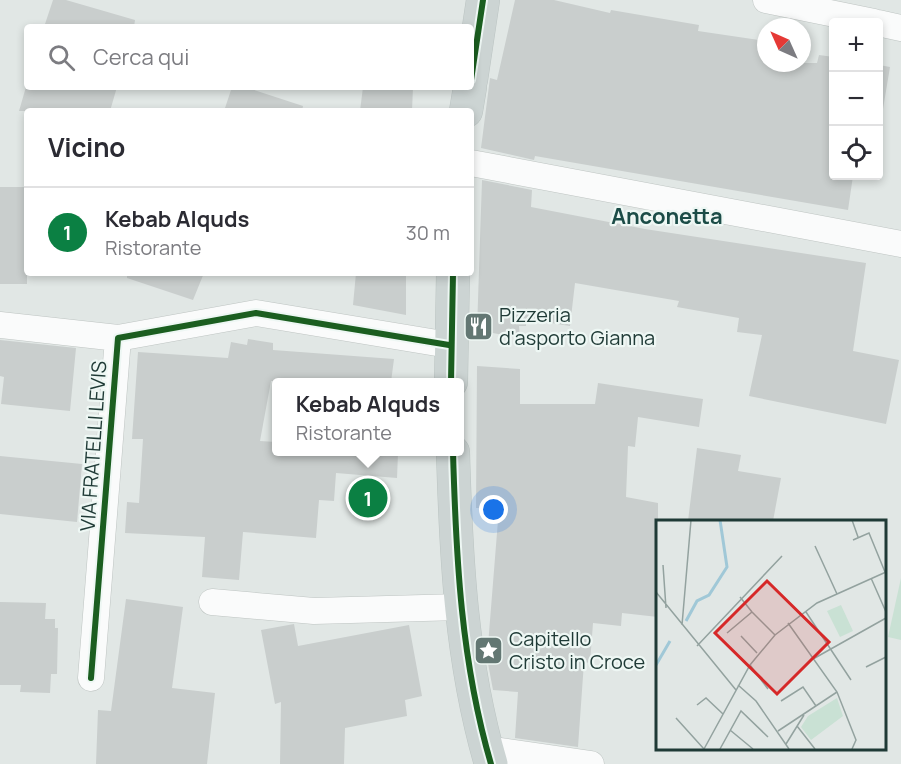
<!DOCTYPE html>
<html lang="it">
<meta charset="utf-8">
<style>
body{margin:0;font-family:Manrope,sans-serif;background:#f2f2f3;color:#2b2b33}
.controls{position:absolute;right:18px;top:18px;display:grid;overflow:hidden;border-radius:6px;box-shadow:0 3px 9px #0003}
.controls button{width:54px;height:54px;display:grid;place-items:center;padding:0;border:0;border-bottom:2px solid #e1e1e2;background:#fff;color:#2b2b33;font:30px sans-serif}
.compass{position:absolute;left:757px;top:18px;width:54px;height:54px;border-radius:50%;background:#fff;box-shadow:0 3px 9px #0003;rotate:315deg}
.you{position:absolute;left:494px;top:510px;width:21px;height:21px;margin:-15px;border:4px solid #fff;border-radius:50%;background:#1a73e8;box-shadow:0 0 0 9px #1a73e833}
.badge{display:grid;place-items:center;width:39px;height:39px;border-radius:50%;background:#0b8043;color:#fff;font-size:20px;font-weight:700}
.pin{position:absolute;translate:-50% -50%;border:3px solid #fff;box-shadow:0 2px 6px #0006}
.popup{position:absolute;left:272px;top:378px;width:192px;height:78px;box-sizing:border-box;display:grid;place-content:center;border-radius:6px;background:#fff;filter:drop-shadow(0 2px 4px #0005);font-size:20px;white-space:nowrap;color:#7c7c81}
.popup b{font-size:22px;color:#2b2b33}
.popup::after{content:'';position:absolute;left:50%;top:100%;margin-left:-12px;border:12px solid transparent;border-top-color:#fff}
.list{margin:0;padding:0;list-style:none}
h2{display:flex;justify-content:space-between;align-items:center;height:78px;margin:0;padding:0 24px;font-size:26px}
h2 small{font-size:20px;font-weight:400;color:#7c7c81}
.list li{display:grid;grid-template-columns:39px 1fr auto;gap:18px;align-items:center;box-sizing:border-box;height:90px;padding:0 24px;border-top:2px solid #e1e1e2}
.list b{display:block;font-size:22px;white-space:nowrap}
.list p{margin:0;font-size:20px;white-space:nowrap;color:#7c7c81}
.list em{font-size:20px;font-style:normal;color:#7c7c81}
.icon{flex:none;width:33px;height:33px;fill:none;stroke:currentColor;stroke-width:2;stroke-linecap:round;stroke-linejoin:round}
.map{position:relative;flex:none;width:901px;height:764px;overflow:hidden}
.search{position:absolute;background:#fff;box-shadow:0 3px 9px #0003;left:24px;top:24px;width:450px;height:66px;display:flex;align-items:center;gap:15px;box-sizing:border-box;padding:0 21px;border-radius:6px;color:#7c7c81;font-size:22px}
.panel{position:absolute;background:#fff;box-shadow:0 3px 9px #0003;left:24px;top:108px;width:450px;height:168px;border-radius:6px}
.map>svg:first-child{display:block}
.green{fill:#c9e1d4}
.building{fill:#c9cecd}
.lines{fill:none;stroke-linecap:round;stroke-linejoin:round}
.minor-casing{stroke:#bec4c2;stroke-width:27}
.primary-casing{stroke:#bbc4c2;stroke-width:34}
.minor{stroke:#fafbfb;stroke-width:26}
.primary{stroke:#ccd4d3;stroke-width:33}
.cycleway-casing{stroke:#eef7f4;stroke-width:10}
.cycleway{stroke:#1b5e20;stroke-width:6}
.labels{text-anchor:middle;dominant-baseline:central;stroke-width:4.5;stroke-linejoin:round;paint-order:stroke}
.poi-label{font-size:20px;fill:#1f3a36;stroke:#eef7f4;text-anchor:start}
.street-label{font-size:20px;fill:#1f3a36;stroke:#eef7f4}
.quarter-label{font-size:22px;font-weight:bold;fill:#1b4c47;stroke:#eef7f4}
.inset-river{fill:none;stroke:#a0c8d7;stroke-width:3}
.inset-road{fill:none;stroke:#93a29f;stroke-width:1.5}
.view{fill:#d62828;fill-opacity:0.15;stroke:#d62828;stroke-width:3}
.inset-edge{fill:none;stroke:#1f3a36;stroke-width:3}
</style>
<div class="map">
<svg width="901" height="764" viewBox="0 0 901 764">
<rect width="100%" height="100%" fill="#e1e7e5"/>
<path class="green" d="M901,578V640L888,637Z"/>
<path class="building" d="M53,0H66L135,20L134,27H44Z
M515,0H554L610,13L611,10L699,25L698,31L766,41V63H817L819,55L834,57V176H853L848,210L535,156L534,160L481,148L490,78L497,80Z
M879,65L890,67L883,109L879,108Z
M26,87H117L110,111H19Z
M232,87H245L303,106L302,111H224Z
M363,87H413L412,111H360Z
M482,180L532,190L531,207L645,229L866,263L853,351L899,360L886,424L749,396L762,335L737,332L739,318L677,307L679,301L575,283L570,326L526,319V326H519L520,338L477,330Z
M0,187H27V284H0Z
M127,273H204L193,300L127,278Z
M356,273H406V315L353,305Z
M248,339L273,343V350L394,359L391,382L271,381L260,441L276,442V452L398,453L397,478L336,473L334,501L319,500L316,538L243,532L239,580L202,577L205,537L125,533L127,502L139,503L143,439H132L138,352L228,358L231,342L247,345Z
M0,340L76,348L70,411L1,404L4,377L0,376Z
M477,366L520,369V404H595L598,383L703,399L699,427L638,417L635,447L628,446L626,497L658,503V617L622,613L621,626L593,623L590,663L584,662L578,747L515,738L518,692L493,690L487,658L499,508H476Z
M697,448L741,455L738,471L781,478L773,521H688Z
M0,456L82,464L77,522L0,514Z
M126,599L183,607L172,688L215,693L207,764H96L98,710L111,711Z
M0,602L46,603L45,619H55V628H58L57,674H51L50,693L20,692L21,685H0Z
M294,624L298,646L409,625L422,696L405,700L407,716L345,728L344,764H280L281,702L275,704L261,630Z"/>
<g class="lines">
<defs>
<path id="minor" d="M766,0L874,22
M878,23L901,28
M471,163L901,244
M0,325L118,338
M212,602L314,611L460,607
M91,678L118,338L256,313L449,345
M487,749L591,764"/>
<path id="primary" d="M471,80L483,0
M466,111L470,87
M451,382L453,273
M453,452C456,557 461,662 491,764"/>
</defs>
<use href="#minor" class="minor-casing"/>
<use href="#primary" class="primary-casing"/>
<use href="#minor" class="minor"/>
<use href="#primary" class="primary"/>
<defs>
<path id="cycleway" d="M471,80L483,0
M451,382L453,273
M453,452C456,557 461,662 491,764
M91,678L118,338L256,313L449,345"/>
</defs>
<use href="#cycleway" class="cycleway-casing"/>
<use href="#cycleway" class="cycleway"/>
</g>
<defs>
<symbol id="restaurant-square" viewBox="-11 -11 22 22"><rect x="-9" y="-9" width="18" height="18" rx="4" fill="#637773" stroke="#eef7f4"/><path d="M-5-6h1v4h1v-4h1v4h1v-4h1v5L-1.5 .5V6h-2V.5L-5-1ZM5-6V6H3V1.5H1.5Q1.5-4 5-6Z" fill="#fff"/></symbol>
<symbol id="sight-square" viewBox="-11 -11 22 22"><rect x="-9" y="-9" width="18" height="18" rx="4" fill="#637773" stroke="#eef7f4"/><path d="M0-6L1.8-2.2L6-1.7L2.9 1.2L3.7 5.4L0 3.3L-3.7 5.4L-2.9 1.2L-6-1.7L-1.8-2.2Z" fill="#fff"/></symbol>
</defs>
<g fill-rule="evenodd">
<use href="#restaurant-square" x="462" y="310" width="33" height="33"/>
<use href="#sight-square" x="472" y="634" width="33" height="33"/>
</g>
<g class="labels">
<g class="poi-label">
<text x="499" y="314">Pizzeria<tspan x="499" dy="23">d'asporto Gianna</tspan></text>
<text x="509" y="638">Capitello<tspan x="509" dy="23">Cristo in Croce</tspan></text>
</g>
<g class="street-label">
<text transform="translate(93 446) rotate(-86)">VIA FRATELLI LEVIS</text>
</g>
<g class="quarter-label">
<text x="667" y="216">Anconetta</text>
</g>
</g>
<g transform="translate(656 520)">
<rect width="230" height="230" fill="#e1e7e5"/>
<path d="M185,85L197,111L184,117L171,91ZM181,178L187,196L155,220L145,207L152,196Z" fill="#c9e1d4"/>
<path class="inset-river" d="M30,101L41,81L53,75L71,47L64,0M0,145L14,121"/>
<path class="inset-road" d="M196,0L202,17M197,20L213,13L229,52M159,26L181,74M7,45L10,88M215,58L230,92M0,72L80,170M84,77L96,92M150,92L195,160M132,103L181,172L200,220L196,229M26,105L35,0M71,113L96,92L119,115M85,116L101,133M41,126L126,36M157,139L230,98M94,145L112,169M210,147L230,137M82,165L100,181L133,229M125,181L147,167L160,186M41,185L50,178L67,194M20,198L48,229M141,206L159,229M74,210L97,229M122,211L181,172M130,224L148,195M48,229L94,145L119,115L161,83L230,52M64,229L85,191L112,217"/>
<path class="view" d="M111,61L173,122L121,174L59,113Z"/>
<rect width="230" height="230" class="inset-edge"/>
</g>
</svg>
<div class="controls">
<button>+</button>
<button>−</button>
<button><svg class="icon" aria-label="locate" viewBox="0 0 24 24"><circle cx="12" cy="12" r="6"/><path d="M12 2v4M12 18v4M2 12h4M18 12h4"/></svg></button>
</div>
<svg class="compass" viewBox="-18 -18 36 36"><path d="M0-13l5 13h-10z" fill="#e53935"/><path d="M0 13l5-13h-10z" fill="#7c7c81"/></svg>
<div class="you"></div>
<div class="pin badge" style="left:368px;top:498px">1</div>
<div class="popup"><b>Kebab Alquds</b>Ristorante</div>
<div class="search"><svg class="icon" aria-label="search" viewBox="0 0 24 24"><circle cx="10" cy="10" r="6"/><path d="M15 15l6 6"/></svg>Cerca qui</div>
<section class="panel">
<h2>Vicino<small></small></h2>
<ul class="list">
<li><span class="badge">1</span><div><b>Kebab Alquds</b><p>Ristorante</p></div><em>30 m</em></li>
</ul>
</section>
</div>
